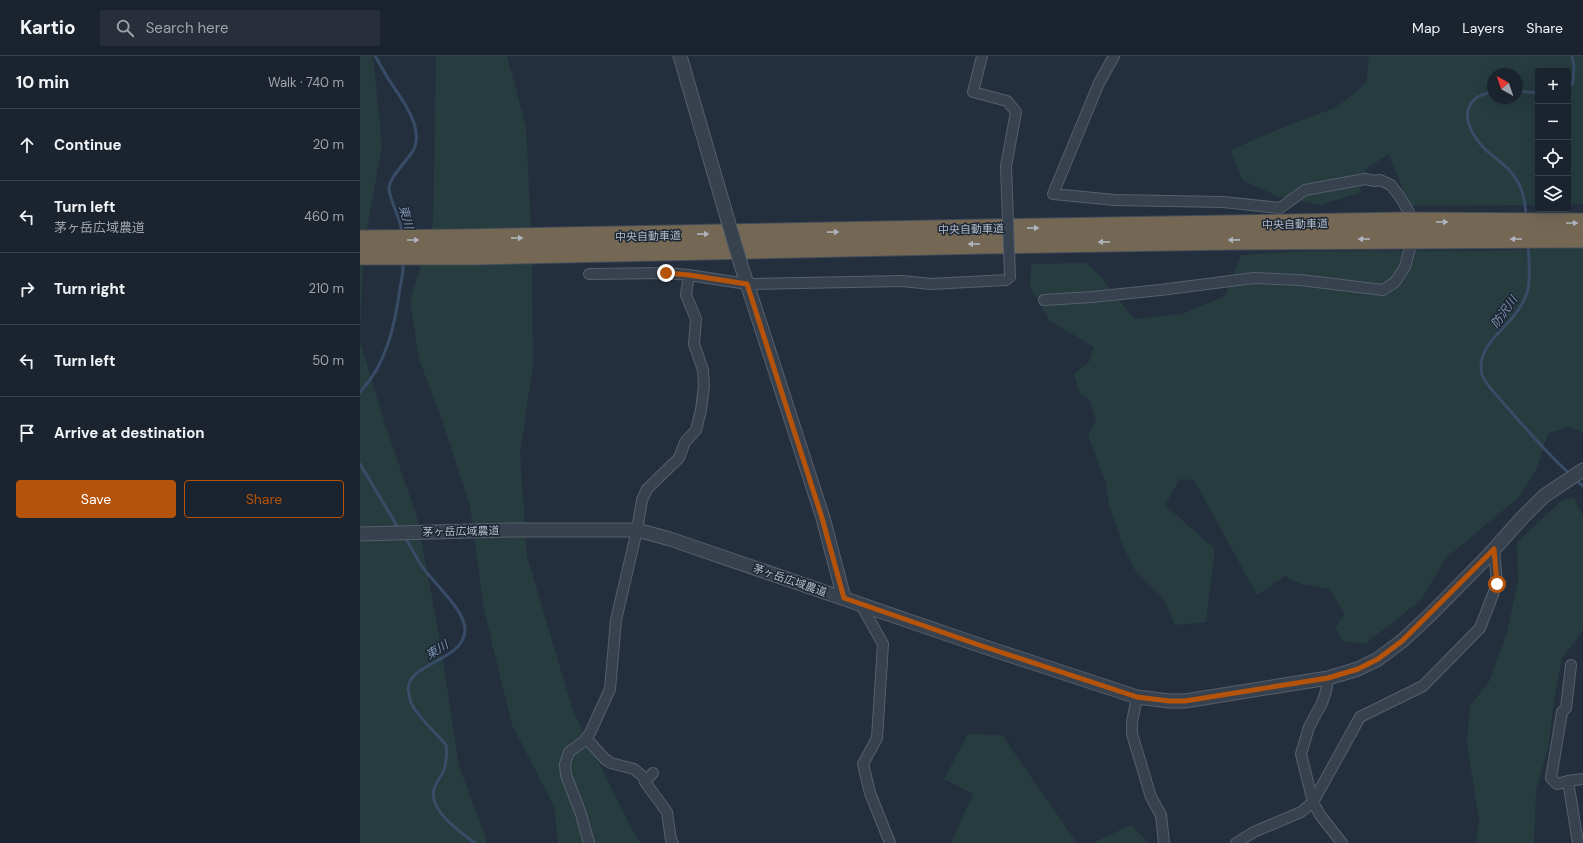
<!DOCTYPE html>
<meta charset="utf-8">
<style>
body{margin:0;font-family:"DM Sans","Noto Sans JP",sans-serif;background:#282f3a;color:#f1f3f6}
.controls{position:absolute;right:12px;top:12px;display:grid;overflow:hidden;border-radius:4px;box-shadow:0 4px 16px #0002}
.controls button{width:36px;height:36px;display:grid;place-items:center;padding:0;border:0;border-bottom:1px solid #39404a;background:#1b232e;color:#f1f3f6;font:20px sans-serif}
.compass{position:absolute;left:1127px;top:12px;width:36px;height:36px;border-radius:50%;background:#1b232e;box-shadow:0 4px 16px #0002;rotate:320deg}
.stop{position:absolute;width:12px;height:12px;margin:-9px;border:3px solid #b45309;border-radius:50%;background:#fff}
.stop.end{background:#b45309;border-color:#fff;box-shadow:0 1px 4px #0008}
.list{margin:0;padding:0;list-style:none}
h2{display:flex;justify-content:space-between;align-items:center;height:52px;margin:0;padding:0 16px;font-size:17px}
h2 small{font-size:13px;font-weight:400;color:#a0a4aa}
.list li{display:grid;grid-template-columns:26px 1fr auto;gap:12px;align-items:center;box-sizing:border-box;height:72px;padding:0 16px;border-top:1px solid #39404a}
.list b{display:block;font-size:15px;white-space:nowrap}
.list p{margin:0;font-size:13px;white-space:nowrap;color:#a0a4aa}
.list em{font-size:13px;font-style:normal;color:#a0a4aa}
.actions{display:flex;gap:8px;padding:12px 16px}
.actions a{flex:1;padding:9px 0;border:1px solid #b45309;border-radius:4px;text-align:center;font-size:14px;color:#b45309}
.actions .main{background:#b45309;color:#fff}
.icon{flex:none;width:22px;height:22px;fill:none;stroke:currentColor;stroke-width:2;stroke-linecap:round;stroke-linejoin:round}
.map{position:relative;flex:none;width:1223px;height:787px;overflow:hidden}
header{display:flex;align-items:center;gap:24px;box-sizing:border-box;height:56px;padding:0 20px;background:#1b232e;border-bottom:1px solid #39404a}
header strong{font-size:19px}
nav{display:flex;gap:22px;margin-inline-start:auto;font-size:14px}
.search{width:280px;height:36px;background:#282f3a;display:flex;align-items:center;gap:10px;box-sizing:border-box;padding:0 14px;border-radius:4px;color:#a0a4aa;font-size:15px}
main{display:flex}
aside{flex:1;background:#1b232e}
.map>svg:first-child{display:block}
.green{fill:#263c3f;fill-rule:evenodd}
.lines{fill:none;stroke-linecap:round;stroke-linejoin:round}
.stream{stroke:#394c67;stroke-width:3}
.minor-casing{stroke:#565f6c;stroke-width:12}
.tertiary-casing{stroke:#565f6c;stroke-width:15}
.motorway-casing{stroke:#434c59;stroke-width:21}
.minor{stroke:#38414e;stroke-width:10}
.tertiary{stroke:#38414e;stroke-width:13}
.motorway{stroke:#746855;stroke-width:19}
.minor-bridge-casing{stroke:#565f6c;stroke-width:12;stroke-linecap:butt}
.tertiary-bridge-casing{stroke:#565f6c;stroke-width:15;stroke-linecap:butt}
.motorway-bridge-casing{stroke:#434c59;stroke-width:21;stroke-linecap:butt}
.minor-bridge{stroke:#38414e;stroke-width:10}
.tertiary-bridge{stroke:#38414e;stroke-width:13}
.motorway-bridge{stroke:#746855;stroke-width:19}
.oneway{fill:#aeb4bd}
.route{stroke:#b45309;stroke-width:5}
.labels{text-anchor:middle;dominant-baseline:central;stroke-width:3;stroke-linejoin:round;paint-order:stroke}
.street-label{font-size:11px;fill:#b4bcc9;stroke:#1d2633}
.water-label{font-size:12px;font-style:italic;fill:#7c92b1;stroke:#1d2633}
</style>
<header>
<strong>Kartio</strong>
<div class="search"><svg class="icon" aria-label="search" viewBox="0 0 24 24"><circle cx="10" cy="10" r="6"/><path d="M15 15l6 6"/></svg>Search here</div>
<nav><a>Map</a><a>Layers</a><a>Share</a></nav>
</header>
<main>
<aside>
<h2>10 min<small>Walk · 740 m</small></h2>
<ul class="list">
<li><svg class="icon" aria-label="ahead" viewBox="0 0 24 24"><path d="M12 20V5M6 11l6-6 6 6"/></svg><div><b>Continue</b></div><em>20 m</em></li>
<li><svg class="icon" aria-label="left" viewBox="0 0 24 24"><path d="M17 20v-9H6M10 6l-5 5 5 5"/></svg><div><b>Turn left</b><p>茅ヶ岳広域農道</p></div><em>460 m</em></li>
<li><svg class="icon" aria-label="right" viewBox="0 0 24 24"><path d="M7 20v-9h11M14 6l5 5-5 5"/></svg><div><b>Turn right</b></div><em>210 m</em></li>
<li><svg class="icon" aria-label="left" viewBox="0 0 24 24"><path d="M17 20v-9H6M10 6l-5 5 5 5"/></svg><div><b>Turn left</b></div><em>50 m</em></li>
<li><svg class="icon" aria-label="arrive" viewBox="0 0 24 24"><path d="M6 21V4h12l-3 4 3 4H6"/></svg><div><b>Arrive at destination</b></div></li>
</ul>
<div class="actions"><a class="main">Save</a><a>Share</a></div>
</aside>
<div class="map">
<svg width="1223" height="787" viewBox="0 0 1223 787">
<rect width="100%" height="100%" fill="#242f3e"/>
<path class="green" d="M0,0H13L22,90L4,189L0,277Z
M76,0H147L166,71L172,190L173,309L160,397L167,500L213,655L270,770L281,787H198L194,750L152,669L124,554L110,450L82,364L59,303L50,245L73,168Z
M1009,0H1223V148H1208V15H1178V149L1049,150L1029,98L1007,112L999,137L960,149L917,140L882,124L871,94L926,70L977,51L1006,27ZM1133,18H1157V42H1133Z
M1223,192V377L1210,371L1188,377L1176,415L1158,442L1086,502L1061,544L1005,588L982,585L975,572L985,558L969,533L941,528L925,520L897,539L834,424L820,423L805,449L855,493L846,566L815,569L804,543L775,514L764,492L749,449L746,427L728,379L736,365L730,344L720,338L714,318L729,306L734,291L689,264L670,231L671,208L726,207L741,221L774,263L822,258L865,240L881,199L945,195H1112Z
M0,285L26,371L57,461L80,584L99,710L126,782V787H0Z
M1214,442L1223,460V572L1220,579L1202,602L1195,639L1188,693L1176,735L1174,787H1116L1119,764L1107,687L1110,650L1130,624L1147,576L1158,526L1157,486L1203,443Z
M608,678L642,679L717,787H591L613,738L584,723Z
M771,769L789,787H733Z"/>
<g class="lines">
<path class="stream" d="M15,0C20,8 24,16 29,24C40,41 64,70 54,93C53,96 49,100 47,103C41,111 29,123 29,133C30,146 41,162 42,177
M1208,31L1213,27L1214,10L1212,0
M1133,35C1128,37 1120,39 1116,42C1098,57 1112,80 1125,93C1134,102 1147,109 1154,120C1163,132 1165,145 1166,160
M1157,35L1178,37
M1168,188C1170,224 1174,238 1148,267C1140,275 1130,284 1125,295C1121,302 1120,312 1122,319C1127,331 1138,340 1146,350C1167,374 1187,398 1211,419
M0,336C27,308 35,268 40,232C42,221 44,216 43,204
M0,408L39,473
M1215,423L1223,430
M44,480C50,489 55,499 61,509C72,526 105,553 105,574C104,607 41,607 49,638C50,641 50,646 52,649C61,664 75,676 86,689C87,697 86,707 84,714C81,721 76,726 74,733C68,754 100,776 115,787"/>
<defs>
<path id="minor" d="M622,0L613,36L647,45L656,56L646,110L647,137
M229,218L306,217L329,219L387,228L542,225L571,228L646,224L650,221
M684,244L732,241L800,234L894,222L940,224L1023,234L1035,226L1045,211L1050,192L1049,156L1040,141L1031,129L1020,124L1015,125L1005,123L945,134L920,152L863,146L755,144L693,138L739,27L754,0
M500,547L523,588L517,682L503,708L510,737L530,787
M1211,609L1206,652L1202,656L1191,722L1197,728L1208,725L1223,723
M968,622L966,635L962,647L949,671L941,698L953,746L960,759L982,787
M777,641L772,666V678L791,741L801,759L804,787
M226,682L245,703L251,707L274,713L287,724
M293,717L285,726L307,756L311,784L313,787
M1208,725L1218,787
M229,787L221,758L206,719L205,708L209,696L224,685L230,677L250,633L256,564L277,474L282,444L287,433L319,402L325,386L336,374L341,354L344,330L343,314L334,288L336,263L326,239L329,219
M876,787L894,776L941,756L953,746L1000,661L1063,630L1120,572L1137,528L1134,493"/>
<path id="tertiary" d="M320,0L366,158
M381,209L463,462L484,542
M0,478L149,474H277L310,483L622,590L777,641L809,645H825L968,622L998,613L1018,603L1042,585L1070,559L1127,501L1162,462L1184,440L1223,414"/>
<path id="motorway" d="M0,184L99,183L625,173L1043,166
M0,199H117L626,188L873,184L1043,183"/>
</defs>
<use href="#minor" class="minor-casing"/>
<use href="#tertiary" class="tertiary-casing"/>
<use href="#motorway" class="motorway-casing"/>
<use href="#minor" class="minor"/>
<use href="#tertiary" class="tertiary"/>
<use href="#motorway" class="motorway"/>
<defs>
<path id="minor-bridge" d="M647,137L650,221"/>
<path id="tertiary-bridge" d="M366,158L381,209"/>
<path id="motorway-bridge" d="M1043,166L1223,167
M1043,183L1223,182"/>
</defs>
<use href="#minor-bridge" class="minor-bridge-casing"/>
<use href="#tertiary-bridge" class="tertiary-bridge-casing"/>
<use href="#motorway-bridge" class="motorway-bridge-casing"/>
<use href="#minor-bridge" class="minor-bridge"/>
<use href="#tertiary-bridge" class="tertiary-bridge"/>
<use href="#motorway-bridge" class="motorway-bridge"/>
</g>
<defs><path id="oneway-solid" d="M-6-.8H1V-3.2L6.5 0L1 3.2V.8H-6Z"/></defs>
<g class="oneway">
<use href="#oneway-solid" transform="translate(1082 166)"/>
<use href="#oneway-solid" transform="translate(1212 167)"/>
<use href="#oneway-solid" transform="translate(673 172) rotate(-1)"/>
<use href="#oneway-solid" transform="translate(473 176) rotate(-1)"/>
<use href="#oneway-solid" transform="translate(343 178) rotate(-1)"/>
<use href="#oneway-solid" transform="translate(157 182) rotate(-1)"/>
<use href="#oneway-solid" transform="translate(1004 183) rotate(180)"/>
<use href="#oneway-solid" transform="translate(1156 183) rotate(180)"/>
<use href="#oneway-solid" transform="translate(53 184)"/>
<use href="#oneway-solid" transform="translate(874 184) rotate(179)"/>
<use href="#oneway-solid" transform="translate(744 186) rotate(179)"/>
<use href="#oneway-solid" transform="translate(614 188) rotate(179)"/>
</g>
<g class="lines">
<path class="route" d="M306,217L329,219L387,228L462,462L484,542L622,590L777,641L809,645H825L968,622L998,613L1018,603L1042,585L1134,493L1137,528"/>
</g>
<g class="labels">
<g class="street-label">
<text transform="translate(935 168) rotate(-1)">中央自動車道</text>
<text transform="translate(611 173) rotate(-1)">中央自動車道</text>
<text transform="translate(288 180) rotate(-1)">中央自動車道</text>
<text transform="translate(101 475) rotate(-1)">茅ヶ岳広域農道</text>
<text transform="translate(430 524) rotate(19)">茅ヶ岳広域農道</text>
</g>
<g class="water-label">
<text transform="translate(46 161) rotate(75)">東川</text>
<text transform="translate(1144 256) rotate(-54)">防沢川</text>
<text transform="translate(77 594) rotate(-32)">東川</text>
</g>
</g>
</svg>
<div class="controls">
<button>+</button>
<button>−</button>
<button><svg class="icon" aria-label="locate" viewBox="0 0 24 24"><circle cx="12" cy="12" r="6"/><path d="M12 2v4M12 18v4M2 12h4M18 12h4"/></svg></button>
<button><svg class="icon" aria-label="layers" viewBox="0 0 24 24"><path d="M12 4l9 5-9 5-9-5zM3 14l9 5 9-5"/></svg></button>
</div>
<svg class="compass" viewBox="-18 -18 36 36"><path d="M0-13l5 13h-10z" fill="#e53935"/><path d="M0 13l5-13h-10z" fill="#a0a4aa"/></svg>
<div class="stop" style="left:1137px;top:528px"></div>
<div class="stop end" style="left:306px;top:217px"></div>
</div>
</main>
